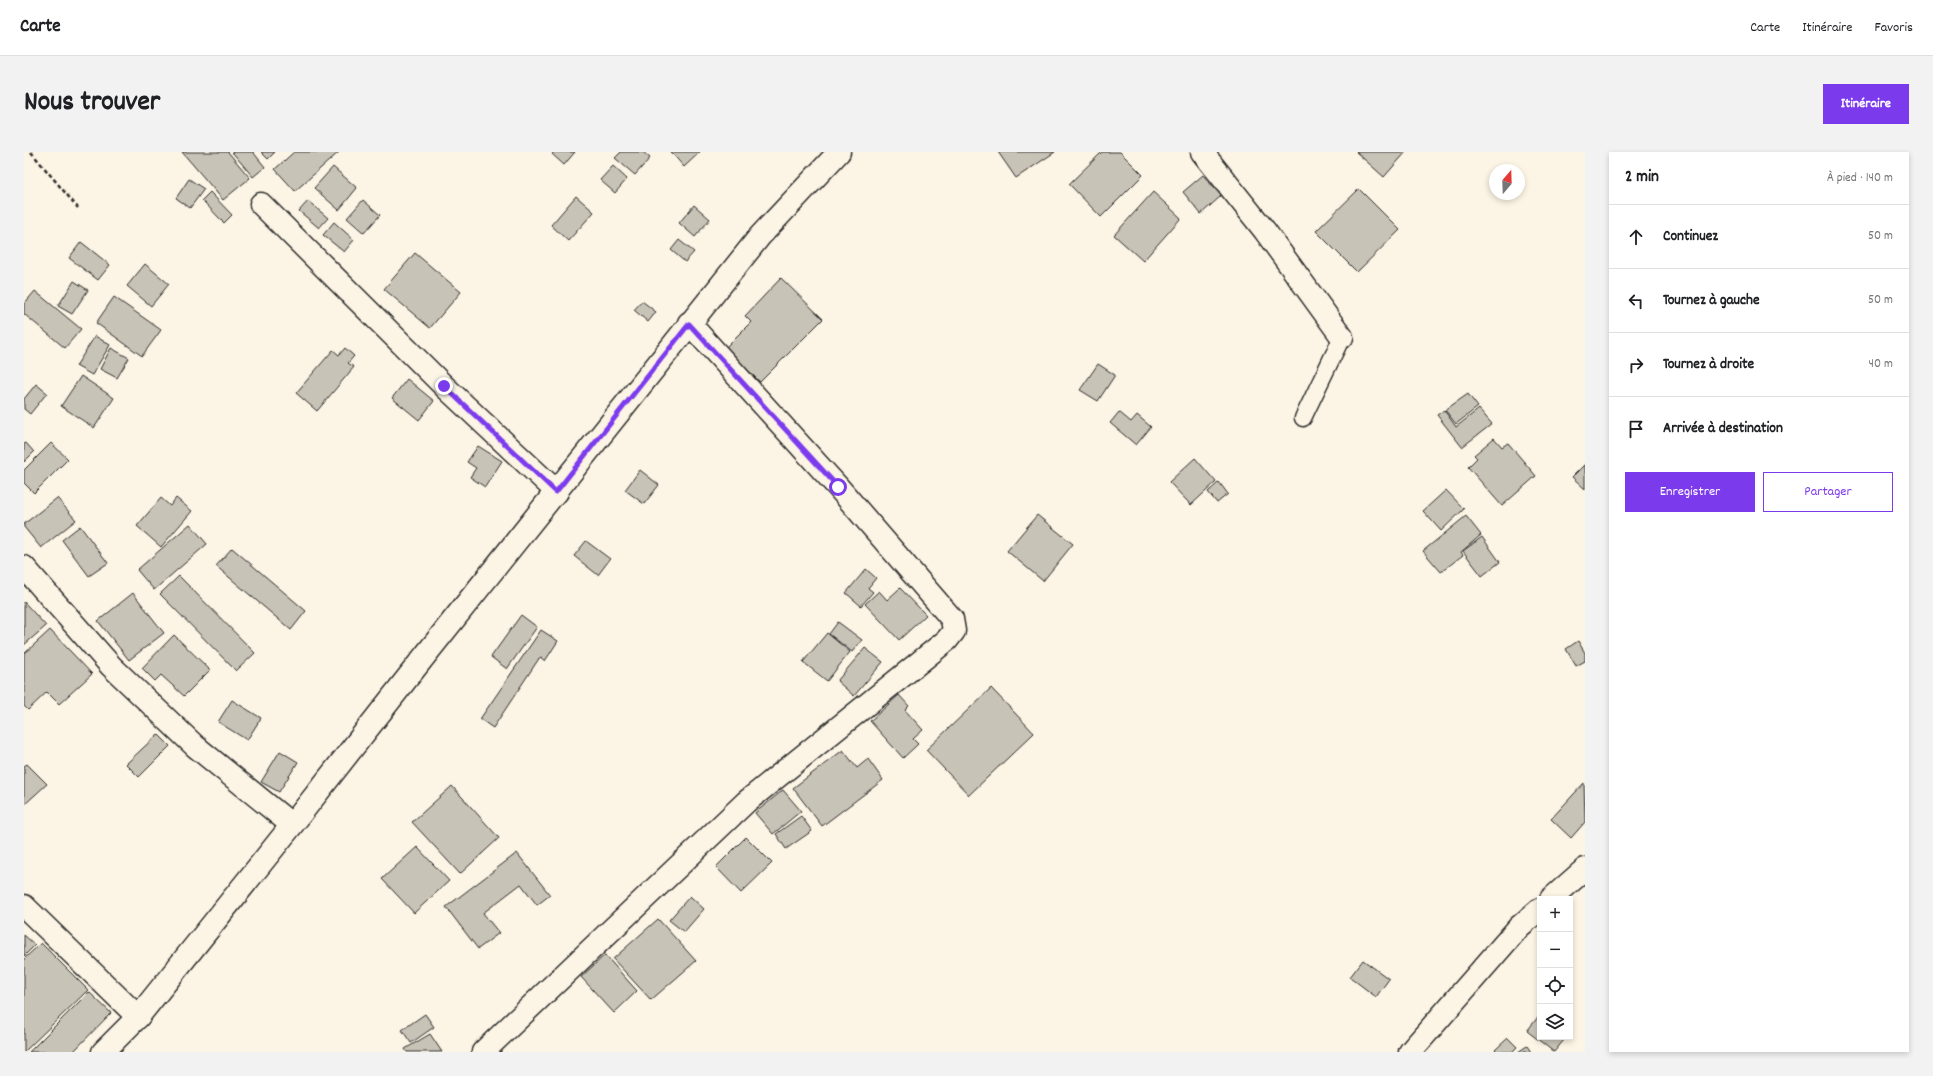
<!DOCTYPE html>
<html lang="fr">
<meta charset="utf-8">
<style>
body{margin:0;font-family:Dekko,sans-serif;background:#f2f2f2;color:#202124}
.controls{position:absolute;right:12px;bottom:12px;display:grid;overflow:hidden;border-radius:0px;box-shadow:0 2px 6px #0003}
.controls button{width:36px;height:36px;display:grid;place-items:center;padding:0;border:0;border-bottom:1px solid #e0e0e0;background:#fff;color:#202124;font:20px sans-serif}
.compass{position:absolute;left:1465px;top:12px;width:36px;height:36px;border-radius:50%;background:#fff;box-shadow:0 2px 6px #0003;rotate:19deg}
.stop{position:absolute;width:12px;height:12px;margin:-9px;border:3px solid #7c3aed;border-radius:50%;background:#fff}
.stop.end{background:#7c3aed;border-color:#fff;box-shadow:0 1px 4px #0008}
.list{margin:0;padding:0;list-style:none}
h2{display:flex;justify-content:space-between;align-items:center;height:52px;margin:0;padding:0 16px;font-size:17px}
h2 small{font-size:13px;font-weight:400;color:#757577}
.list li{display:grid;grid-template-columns:26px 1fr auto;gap:12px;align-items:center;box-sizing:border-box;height:64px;padding:0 16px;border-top:1px solid #e0e0e0}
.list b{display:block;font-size:15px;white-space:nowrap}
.list em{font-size:13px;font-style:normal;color:#757577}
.actions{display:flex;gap:8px;padding:12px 16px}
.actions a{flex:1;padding:9px 0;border:1px solid #7c3aed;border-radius:0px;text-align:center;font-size:14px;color:#7c3aed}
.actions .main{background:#7c3aed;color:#fff}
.icon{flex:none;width:22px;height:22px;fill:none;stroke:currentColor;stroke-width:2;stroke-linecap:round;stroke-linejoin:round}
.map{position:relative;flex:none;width:1561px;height:900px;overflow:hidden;border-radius:0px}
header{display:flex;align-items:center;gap:24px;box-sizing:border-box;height:56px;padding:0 20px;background:#fff;border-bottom:1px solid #e0e0e0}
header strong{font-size:19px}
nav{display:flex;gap:22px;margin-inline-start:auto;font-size:14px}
.intro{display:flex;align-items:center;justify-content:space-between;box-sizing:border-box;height:96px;padding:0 24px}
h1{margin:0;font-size:28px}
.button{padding:10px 18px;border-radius:0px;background:#7c3aed;color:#fff;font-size:14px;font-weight:700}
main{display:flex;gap:24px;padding:0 24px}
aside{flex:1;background:#fff;border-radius:0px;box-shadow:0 2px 6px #0003}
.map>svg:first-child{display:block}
.building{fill:#c8c3b7;stroke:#2b2b2b}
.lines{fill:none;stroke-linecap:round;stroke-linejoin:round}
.service-casing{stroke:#2b2b2b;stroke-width:19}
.minor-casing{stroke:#2b2b2b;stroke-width:25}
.tertiary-casing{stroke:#2b2b2b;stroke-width:25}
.path{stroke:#2b2b2b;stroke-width:2.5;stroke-dasharray:4 3;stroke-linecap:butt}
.service{stroke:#fcf5e5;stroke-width:16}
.minor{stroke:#fcf5e5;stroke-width:22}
.tertiary{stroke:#fcf5e5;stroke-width:22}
.route{stroke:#7c3aed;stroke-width:5}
</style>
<header>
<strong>Carte</strong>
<nav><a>Carte</a><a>Itinéraire</a><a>Favoris</a></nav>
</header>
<div class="intro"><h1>Nous trouver</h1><a class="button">Itinéraire</a></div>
<main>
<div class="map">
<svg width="1561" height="900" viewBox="0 0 1561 900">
<rect width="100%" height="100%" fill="#fcf5e5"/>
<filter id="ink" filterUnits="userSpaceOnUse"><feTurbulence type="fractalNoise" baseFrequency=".025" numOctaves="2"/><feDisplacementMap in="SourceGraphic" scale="8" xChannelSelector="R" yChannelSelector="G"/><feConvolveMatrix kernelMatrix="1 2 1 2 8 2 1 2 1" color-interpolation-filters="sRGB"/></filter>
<g filter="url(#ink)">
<path class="building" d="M158,0H204L226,26L199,48Z
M208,0H229L241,15L229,25Z
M237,0H251L244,7Z
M270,0H315L271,39L251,17Z
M530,0H551L540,13L528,2Z
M597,0H619L626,6L611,23L591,6Z
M647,0H676L660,15Z
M974,0H1031L992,26Z
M1078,0H1096L1119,23L1077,65L1045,32Z
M1332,0H1382L1360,25Z
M589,14L603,27L591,41L576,28Z
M309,15L333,36L315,58L290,36Z
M1179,23L1197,44L1177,62L1159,40Z
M165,27L180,37L166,56L152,46Z
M1335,37L1376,78L1333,120L1292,79Z
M186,40L208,63L200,71L178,48Z
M1129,40L1157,66L1119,109L1090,83Z
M552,44L570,60L544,89L527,73Z
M339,48L356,63L340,81L323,66Z
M284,49L304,66L295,76L275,59Z
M670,53L686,67L671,85L655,71Z
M310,70L330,88L320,100L299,83Z
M655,88L670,100L661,110L647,98Z
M57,90L86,113L74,128L45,106Z
M391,101L437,140L406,176L360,137Z
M121,112L145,132L127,154L103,134Z
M757,126L799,167L736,230L701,196L727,170L721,164Z
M50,129L64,138L48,162L34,154Z
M11,139L57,177L41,196L0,162V152Z
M90,145L137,178L118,204L72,171Z
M618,149L632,160L624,170L610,158Z
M71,184L86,193L68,223L52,214Z
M87,196L105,206L93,226L76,217Z
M321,196L330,204L324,211L330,215L293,259L272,241L309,198L315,203Z
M1074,212L1091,223L1074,249L1056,238Z
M57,224L90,246L70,276L37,254Z
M383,227L410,249L395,268L368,246Z
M12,232L23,241L6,262L0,257V247Z
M1444,242L1454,255L1432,272L1421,258Z
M1455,257L1468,272L1438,295L1413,263L1420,258L1432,275Z
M1095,260L1107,270L1113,263L1127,275L1112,293L1086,271Z
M1470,286L1478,295L1484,291L1512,324L1478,354L1444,315L1453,306L1450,303Z
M2,291L10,300L0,310V292Z
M27,291L44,307L10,341L0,331V318Z
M454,294L478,309L461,335L446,325L452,316L443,310Z
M1171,306L1192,330L1167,353L1145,330Z
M1561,312V337L1548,325Z
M616,318L635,333L620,352L601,338Z
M1195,330L1204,342L1193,351L1184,340Z
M1422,338L1440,357L1417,379L1399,359Z
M33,346L52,368L17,396L0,375V372Z
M137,346L146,354L152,346L168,359L137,395L113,374Z
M1013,363L1049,392L1019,429L983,399Z
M1442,364L1457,383L1437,400L1439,403L1417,420L1399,399Z
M166,372L183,392L130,438L113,418Z
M56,374L84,411L65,424L38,388Z
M1458,385L1476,410L1458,424L1439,399Z
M562,389L586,407L574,423L550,404Z
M208,396L282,459L267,478L192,414Z
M842,417L852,426L844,436L849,440L837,454L822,441Z
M155,424L231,501L212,519L136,442Z
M876,436L902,463L875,488L841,452L855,439L863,448Z
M109,441L140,481L105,508L74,469Z
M0,450L22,474L0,493Z
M497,463L513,475L483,517L467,505Z
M814,470L838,488L828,500L805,482Z
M26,478L68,522L35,552L23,540L4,558L0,554V502Z
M517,478L534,489L521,509L516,505L469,576L456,567Z
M803,481L826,500L803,529L779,510Z
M150,483L186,518L160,544L137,523L131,529L118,516Z
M1554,489L1561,501V509L1552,514L1542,497Z
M841,496L859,510L830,544L813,529Z
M967,536L1010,581L945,643L902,598Z
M875,543L885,554L881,558L899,578L889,587L894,592L879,606L846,569Z
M208,548L237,566L223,588L194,570Z
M134,582L146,594L115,625L102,612Z
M819,598L833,616L844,607L859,628L798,674L769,636Z
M256,599L274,610L255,640L237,630Z
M3,612L23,632L0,653V614Z
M1560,631L1561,670L1547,686L1527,667Z
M428,634L475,686L436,722L388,670Z
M759,638L777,659L749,682L731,661Z
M777,664L788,679L762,697L752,682Z
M722,685L748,711L717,741L692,715Z
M393,695L425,729L390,761L358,727Z
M493,701L526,743L513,753L497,732L459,761L475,781L454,797L422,755Z
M666,744L680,757L660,780L645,768Z
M634,767L672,809L627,848L589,807Z
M0,783L11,793L0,804Z
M17,791L64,838L0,900V807Z
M581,803L613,839L590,861L557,825Z
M1339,808L1365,827L1352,845L1326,825Z
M65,840L87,861L49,900H5Z
M401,862L410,875L387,891L378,878Z
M1514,865L1516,867V885H1537L1540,888L1530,900L1503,879Z
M406,882L418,900H383L381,897Z
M1484,886L1493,895L1488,900H1473L1471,898Z
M1503,894L1507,900H1494Z"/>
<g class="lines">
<defs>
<path id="service" d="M1279,266L1318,185"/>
<path id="minor" d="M1178,0L1241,79L1318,185
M237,52L420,234L533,340
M0,415L87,514L171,594L268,673
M1527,747L1561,717
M0,754L114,865
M459,900L722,650L923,488L930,479L928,467L814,335L665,171
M1386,900L1495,775L1516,757"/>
<path id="tertiary" d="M79,900L114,865L268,673L403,501L736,84L815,0"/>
</defs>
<use href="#service" class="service-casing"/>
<use href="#minor" class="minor-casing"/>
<use href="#tertiary" class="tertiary-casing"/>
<path class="path" d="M7,0L54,56"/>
<use href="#service" class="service"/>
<use href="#minor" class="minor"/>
<use href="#tertiary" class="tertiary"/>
</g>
</g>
<g class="lines" filter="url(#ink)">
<path class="route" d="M420,234L532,340L665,172L814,335"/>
</g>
</svg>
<div class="controls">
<button>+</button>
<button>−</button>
<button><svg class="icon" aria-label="locate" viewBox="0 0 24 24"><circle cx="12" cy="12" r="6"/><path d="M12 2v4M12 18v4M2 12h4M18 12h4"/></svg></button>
<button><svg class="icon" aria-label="layers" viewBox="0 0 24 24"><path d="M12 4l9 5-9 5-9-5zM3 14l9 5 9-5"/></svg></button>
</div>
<svg class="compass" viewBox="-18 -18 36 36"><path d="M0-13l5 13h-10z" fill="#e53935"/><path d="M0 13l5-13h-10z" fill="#757577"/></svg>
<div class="stop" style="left:814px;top:335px"></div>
<div class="stop end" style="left:420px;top:234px"></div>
</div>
<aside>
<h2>2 min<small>À pied · 140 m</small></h2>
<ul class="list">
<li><svg class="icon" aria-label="ahead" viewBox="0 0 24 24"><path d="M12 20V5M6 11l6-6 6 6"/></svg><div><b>Continuez</b></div><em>50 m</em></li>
<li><svg class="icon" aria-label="left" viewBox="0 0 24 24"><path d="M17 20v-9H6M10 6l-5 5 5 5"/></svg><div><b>Tournez à gauche</b></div><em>50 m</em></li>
<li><svg class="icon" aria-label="right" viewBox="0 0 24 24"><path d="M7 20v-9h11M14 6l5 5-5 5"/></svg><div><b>Tournez à droite</b></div><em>40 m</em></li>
<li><svg class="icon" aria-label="arrive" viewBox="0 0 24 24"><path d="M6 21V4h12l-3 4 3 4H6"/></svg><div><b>Arrivée à destination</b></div></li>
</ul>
<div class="actions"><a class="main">Enregistrer</a><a>Partager</a></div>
</aside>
</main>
